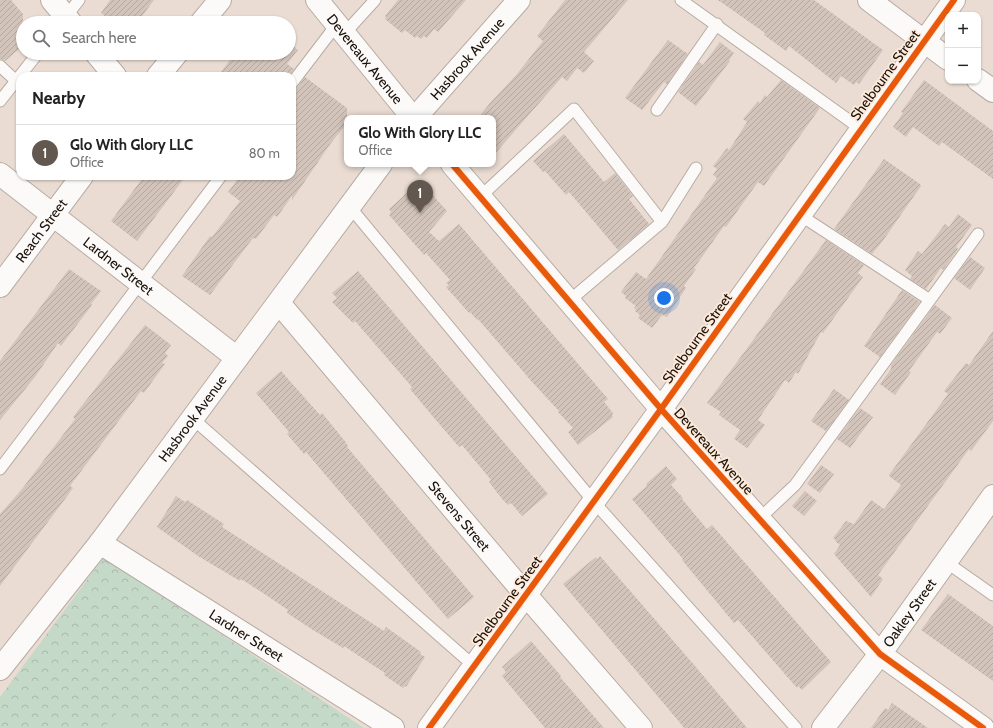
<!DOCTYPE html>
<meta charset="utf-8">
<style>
body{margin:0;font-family:Cabin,sans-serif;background:#f6f6f6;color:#222}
.controls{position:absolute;right:12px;top:12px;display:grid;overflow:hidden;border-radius:8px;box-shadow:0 1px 3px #0004}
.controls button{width:36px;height:36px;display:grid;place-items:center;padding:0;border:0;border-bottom:1px solid #e0e0e0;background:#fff;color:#222;font:20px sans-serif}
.you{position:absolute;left:664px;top:298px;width:14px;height:14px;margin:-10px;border:3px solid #fff;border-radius:50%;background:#1a73e8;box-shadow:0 0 0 6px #1a73e833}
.badge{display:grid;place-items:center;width:26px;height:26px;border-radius:50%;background:#625850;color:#fff;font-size:13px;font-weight:700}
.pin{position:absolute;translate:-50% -33px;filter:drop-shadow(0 1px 2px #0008)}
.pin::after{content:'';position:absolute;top:21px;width:14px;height:12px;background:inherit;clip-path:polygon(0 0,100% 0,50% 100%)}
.popup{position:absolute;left:344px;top:115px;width:152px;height:52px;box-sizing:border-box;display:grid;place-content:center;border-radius:8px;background:#fff;filter:drop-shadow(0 1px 3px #0005);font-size:13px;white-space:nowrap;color:#767676}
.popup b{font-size:15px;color:#222}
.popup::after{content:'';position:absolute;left:50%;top:100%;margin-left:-8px;border:8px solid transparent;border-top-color:#fff}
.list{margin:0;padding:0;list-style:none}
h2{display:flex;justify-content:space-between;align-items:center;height:52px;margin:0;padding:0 16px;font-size:17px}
h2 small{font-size:13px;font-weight:400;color:#767676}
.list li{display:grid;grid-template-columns:26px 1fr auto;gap:12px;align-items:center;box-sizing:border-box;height:56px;padding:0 16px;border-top:1px solid #e0e0e0}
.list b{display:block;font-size:15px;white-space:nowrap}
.list p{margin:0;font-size:13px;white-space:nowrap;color:#767676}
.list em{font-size:13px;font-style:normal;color:#767676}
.icon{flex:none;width:22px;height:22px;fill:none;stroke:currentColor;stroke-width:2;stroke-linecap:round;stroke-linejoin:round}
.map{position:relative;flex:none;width:993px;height:728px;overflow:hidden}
.search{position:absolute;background:#fff;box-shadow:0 1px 3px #0004;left:16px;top:16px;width:280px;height:44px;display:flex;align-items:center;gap:10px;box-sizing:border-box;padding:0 14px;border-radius:22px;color:#767676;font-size:15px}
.panel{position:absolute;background:#fff;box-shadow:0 1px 3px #0004;left:16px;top:72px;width:280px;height:108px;border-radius:12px}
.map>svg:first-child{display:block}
.park{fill:url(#park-crowns)}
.pitch{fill:#c5d9c8}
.building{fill:url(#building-hatch)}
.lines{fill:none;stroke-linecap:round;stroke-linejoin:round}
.service-casing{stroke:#b7aca4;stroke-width:13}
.minor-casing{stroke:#b7aca4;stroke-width:24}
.tertiary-casing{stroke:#b7aca4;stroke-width:24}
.service{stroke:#fcfaf8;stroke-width:11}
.minor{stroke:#fcfaf8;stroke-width:22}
.tertiary{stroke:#fcfaf8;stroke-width:22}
.cycleway-casing{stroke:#feeada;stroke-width:8}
.cycleway{stroke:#e8590c;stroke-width:6}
.labels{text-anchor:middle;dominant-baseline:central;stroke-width:3.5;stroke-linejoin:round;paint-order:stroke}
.street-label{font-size:14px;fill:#19110a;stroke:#feeada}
</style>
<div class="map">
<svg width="993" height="728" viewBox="0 0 993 728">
<defs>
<pattern id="park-crowns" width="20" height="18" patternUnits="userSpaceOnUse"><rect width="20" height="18" fill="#c5d9c8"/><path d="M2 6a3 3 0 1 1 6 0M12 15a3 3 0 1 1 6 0" fill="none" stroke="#a9b9aa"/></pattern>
<pattern id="building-hatch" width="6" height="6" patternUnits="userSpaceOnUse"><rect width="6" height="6" fill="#d2c4ba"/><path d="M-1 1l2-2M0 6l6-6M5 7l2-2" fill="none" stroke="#b4a79f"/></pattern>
</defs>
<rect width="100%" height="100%" fill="#eadcd2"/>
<path class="park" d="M104,557L364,728H0V697Z"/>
<path class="pitch" d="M119,711L144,728H104Z"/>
<path class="building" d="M0,0H11L23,14V46L5,61L0,59Z
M110,0H154L137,23H114L101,13Z
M398,0H466L438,32L434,29L427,38L424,36L421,39L417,36L415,38L405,30L402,33L385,19L386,17L385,16Z
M565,0H628L584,52L594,61L584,73L577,68L567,81L562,77L493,156V118H478L490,103L517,74L543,41L537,36Z
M718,0H814L883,50L859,84L856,82L854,85L841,76L836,83L789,46L786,51L764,35L765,33Z
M668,40L688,54L667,84L664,82L642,110L625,98Z
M720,42L734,53L729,60L730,61L696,106L678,92L699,62L703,65Z
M289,43L298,50L287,64L294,69L289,76H218L235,53H289Z
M305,77L347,108V123L331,143L292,200V196L277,217L274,215L256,239L253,238L210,295L182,276L210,236L212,237L240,201L228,192L240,176H292V90L297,88Z
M781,80L820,108L764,186L758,182L726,227L724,226L694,268L696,269L684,286L686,288L667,317L662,315L652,328L638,318L640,315L635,311L636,309L634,308L636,306L625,298L626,296L621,292L636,272L646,279L717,178L713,175L717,169L713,166L727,148L729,150L747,122L743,119L758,101L760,103L765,95L767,97Z
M924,80L993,131V179L942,142L939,146L913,127L906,137L893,127L903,113L901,112Z
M564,134L604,182L615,173L633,196L629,199L649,224L618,250L569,192L566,195L545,171L543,172L533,161Z
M884,159L920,184L921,186L882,242L872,254L834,229Z
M144,176H186L137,241L111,221Z
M420,181L447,211L429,232L439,241L459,224L608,399L604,402L613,413L612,415L613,417L578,445L568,432L573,428L558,412L559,411L533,383L478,319L477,320L470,312L469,313L446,287L449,285L446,283L450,280L426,253L424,255L389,215L391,212L389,209Z
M958,214L972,225L956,247L958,249L943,270L941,268L926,289L910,279L912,276L905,270L918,251L922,254L945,224L949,227Z
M826,240L864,265L858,273L863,277L823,333L821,332L798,374L796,372L789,383L785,380L758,420L765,425L747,448L734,439L740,430L719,415L721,412L707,403Z
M970,257L985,268L970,290L954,278Z
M69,269L101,291L91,304L92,305L61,346L58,343L35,377L0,420V361Z
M358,271L548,494L522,516L511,503L508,505L502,499L489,482L491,480L462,445L459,447L435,419L410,389L412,387L355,321L353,323L332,302L337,298L332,293Z
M902,290L920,302L880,357L864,346Z
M935,305L952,318L940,334L937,332L909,371L911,372L895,395L880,384L891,369V365Z
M145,325L171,345L165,353L168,356L162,363L165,364L144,393L141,391L70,486L73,488L68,495L0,586V514L22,489L75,419L73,417Z
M993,331V421L971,451L969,449L878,575L883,579L871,597L834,554L840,545L835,541L836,540L833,538L846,521L854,524L871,500L884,509L901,485L889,476V475L948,394L944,391L966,363L969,365Z
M281,371L320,415L322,413L344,440L348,446L347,447L474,597L448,619L306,452L304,454L287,434L289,432L256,393Z
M834,389L849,400L826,431L811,421Z
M860,408L873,417L850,448L837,439Z
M821,465L834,474L820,493L807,484Z
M666,466L677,479L671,485L683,498L682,499L707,529L712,525L831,662L802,690L798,686L797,688L738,620L734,623L682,560L683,559L632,499L647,486L646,484Z
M805,491L817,501L804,516L792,506Z
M176,496L185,502L187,500L224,524L222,527L384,631L386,627L421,652L420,654L425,657L406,687L405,686L403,688L384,675L385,673L365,660L344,646L343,648L313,630L287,613L288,610L263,593L241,579L240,581L198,556L157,527Z
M600,556L695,666L747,728H684L681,724L563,584L596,557L597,559Z
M948,594L993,626V681L921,630Z
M531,641L561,676L560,677L604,728H545L502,676L506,672L502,667Z
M892,703L928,728H871L885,708L888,710Z"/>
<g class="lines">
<defs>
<path id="service" d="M681,0L861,129
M64,19L79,0
M344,34L375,0
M0,66L16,81
M292,83L337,24
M0,101L38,53
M657,110L717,24
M480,197L574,109L662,222
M350,207L594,502L796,728
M800,215L930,300
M569,301L662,222L696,168
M192,418L474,666
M0,469L221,176
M759,519L795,485L978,234
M946,562L993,595"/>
<g id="minor">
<path d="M52,0L71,23"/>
<path d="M201,23L220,0"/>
<path d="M96,53L115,76"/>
<path d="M158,76L177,53"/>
<path id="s1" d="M415,118L519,0"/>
<path id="s2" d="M0,174L237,358"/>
<path id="s3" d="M0,286L82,176"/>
<path id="s4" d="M279,303L526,595L641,728"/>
<path id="s5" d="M100,543L393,728"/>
<path id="s6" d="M0,669L100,543L381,164"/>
<path d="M429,728L661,409L954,0"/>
<path id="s7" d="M823,728L880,654L993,496"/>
</g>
<g id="tertiary">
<path id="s8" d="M317,0L413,118"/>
<path d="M869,0L948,59"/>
<path d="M978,80L993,91"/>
<path d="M452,164L661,409L880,654L983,728"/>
</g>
</defs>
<use href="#service" class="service-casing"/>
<use href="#minor" class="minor-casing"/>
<use href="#tertiary" class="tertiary-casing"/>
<use href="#service" class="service"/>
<use href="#minor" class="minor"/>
<use href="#tertiary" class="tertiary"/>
<defs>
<path id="cycleway" d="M452,164L661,409L880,654L983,728
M429,728L661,409L954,0"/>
</defs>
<use href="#cycleway" class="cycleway-casing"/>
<use href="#cycleway" class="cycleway"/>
</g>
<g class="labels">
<g class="street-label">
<text stroke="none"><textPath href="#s8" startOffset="76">Devereaux Avenue</textPath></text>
<text stroke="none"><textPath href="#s1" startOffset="79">Hasbrook Avenue</textPath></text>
<text transform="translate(885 75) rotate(-54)">Shelbourne Street</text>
<text stroke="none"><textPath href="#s3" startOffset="69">Reach Street</textPath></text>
<text stroke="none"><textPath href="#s2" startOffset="150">Lardner Street</textPath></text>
<text transform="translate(697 338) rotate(-54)">Shelbourne Street</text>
<text stroke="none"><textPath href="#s6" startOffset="316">Hasbrook Avenue</textPath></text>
<text transform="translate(714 451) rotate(48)">Devereaux Avenue</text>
<text stroke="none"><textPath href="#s4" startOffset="279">Stevens Street</textPath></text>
<text transform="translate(507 601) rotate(-54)">Shelbourne Street</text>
<text stroke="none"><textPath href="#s7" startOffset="144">Oakley Street</textPath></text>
<text stroke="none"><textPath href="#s5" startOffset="173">Lardner Street</textPath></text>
</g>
</g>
</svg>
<div class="controls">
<button>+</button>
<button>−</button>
</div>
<div class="you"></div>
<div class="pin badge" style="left:420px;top:213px">1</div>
<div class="popup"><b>Glo With Glory LLC</b>Office</div>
<div class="search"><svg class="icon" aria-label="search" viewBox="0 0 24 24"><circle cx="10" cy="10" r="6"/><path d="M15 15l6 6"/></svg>Search here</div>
<section class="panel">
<h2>Nearby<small></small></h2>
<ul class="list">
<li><span class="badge">1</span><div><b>Glo With Glory LLC</b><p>Office</p></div><em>80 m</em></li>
</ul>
</section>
</div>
